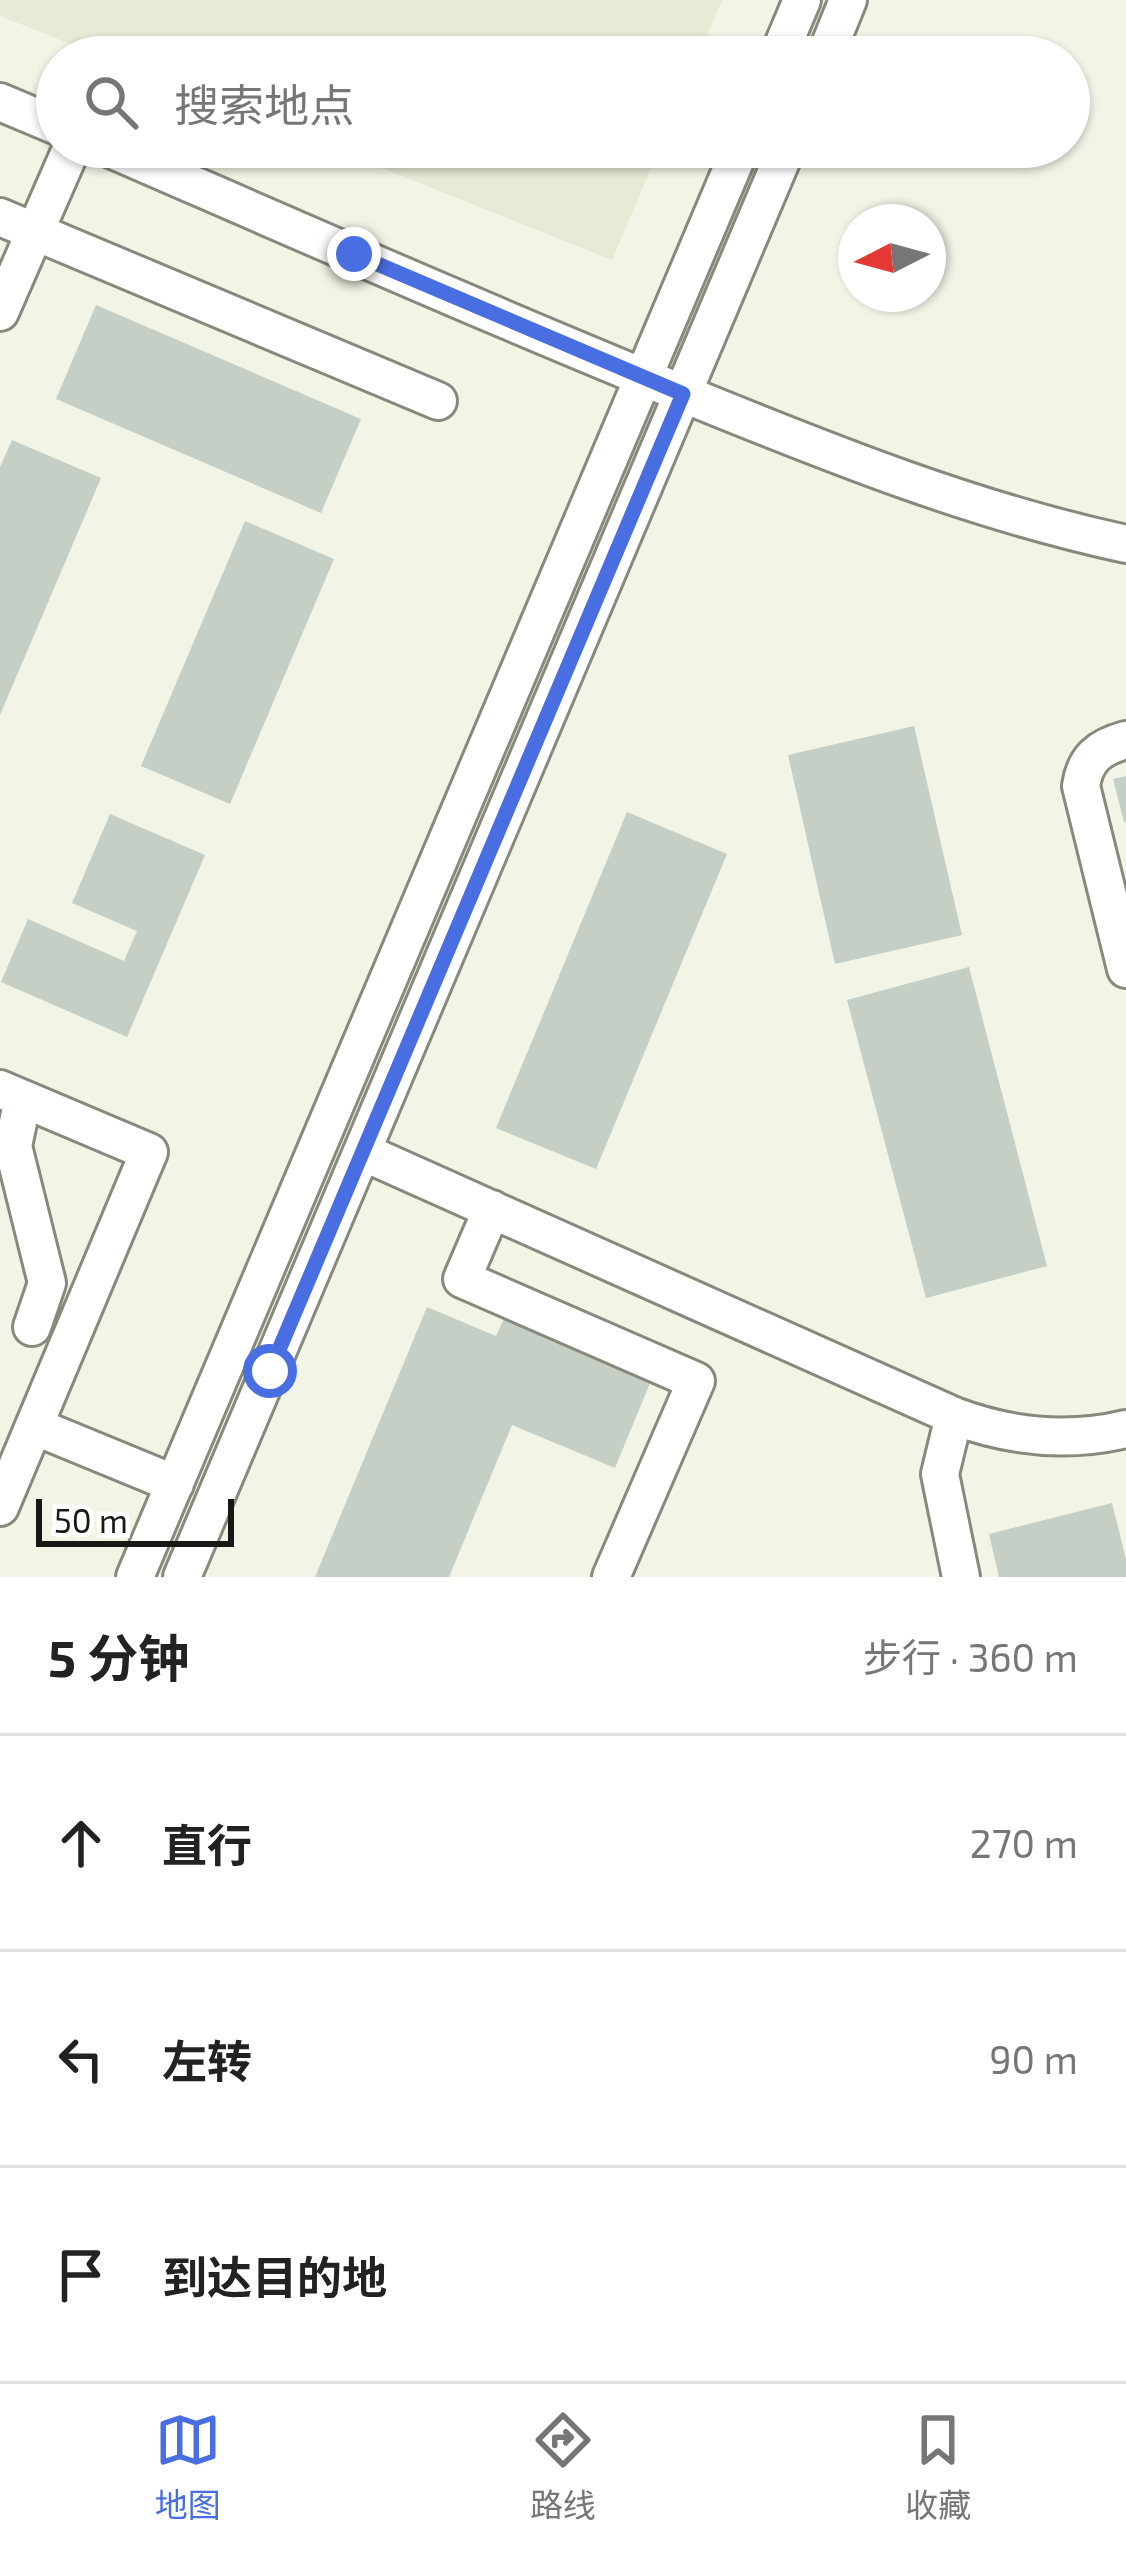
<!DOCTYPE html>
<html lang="zh">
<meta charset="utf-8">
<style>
body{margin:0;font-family:"Exo 2","Noto Sans SC",sans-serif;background:#f2f2f2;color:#222}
.compass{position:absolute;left:838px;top:204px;width:108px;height:108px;border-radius:50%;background:#fff;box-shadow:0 3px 9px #0004;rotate:264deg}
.scale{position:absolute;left:36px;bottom:30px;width:198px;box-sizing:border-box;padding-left:12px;border:6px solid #181914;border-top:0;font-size:33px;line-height:42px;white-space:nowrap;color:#181914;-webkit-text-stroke:9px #fff;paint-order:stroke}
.stop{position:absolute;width:36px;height:36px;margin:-27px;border:9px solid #496ee1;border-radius:50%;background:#fff}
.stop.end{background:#496ee1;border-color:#fff;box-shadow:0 3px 12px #0008}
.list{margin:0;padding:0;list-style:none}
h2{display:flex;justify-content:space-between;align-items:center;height:156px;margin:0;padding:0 48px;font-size:51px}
h2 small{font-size:39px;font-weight:400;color:#767676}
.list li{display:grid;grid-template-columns:78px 1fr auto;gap:36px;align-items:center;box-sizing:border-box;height:216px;padding:0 48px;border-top:3px solid #e0e0e0}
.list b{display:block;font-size:45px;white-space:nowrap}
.list em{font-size:39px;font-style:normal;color:#767676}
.icon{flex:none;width:66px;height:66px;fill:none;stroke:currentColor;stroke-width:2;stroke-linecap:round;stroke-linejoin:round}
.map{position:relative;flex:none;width:1126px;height:1577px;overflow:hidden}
.search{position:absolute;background:#fff;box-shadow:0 3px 9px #0004;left:36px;right:36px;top:36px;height:132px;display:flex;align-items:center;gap:30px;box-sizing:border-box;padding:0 42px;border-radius:66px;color:#767676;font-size:45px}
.sheet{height:804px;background:#fff}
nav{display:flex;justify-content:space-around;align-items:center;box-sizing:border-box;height:168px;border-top:3px solid #e0e0e0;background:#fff;font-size:33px;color:#767676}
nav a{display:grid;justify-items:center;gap:6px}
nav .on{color:#496ee1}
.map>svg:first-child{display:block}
.built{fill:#e7ead5}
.building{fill:#c5cfc5}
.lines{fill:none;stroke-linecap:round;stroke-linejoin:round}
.minor-casing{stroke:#87897c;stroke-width:42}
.minor{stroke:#fff;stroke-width:36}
.route{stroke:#496ee1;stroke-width:15}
</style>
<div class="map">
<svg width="1126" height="1577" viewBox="0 0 1126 1577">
<rect width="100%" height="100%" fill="#f2f4e6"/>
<path class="built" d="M0,0H722L698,57H103L0,16Z
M329,147H660L612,260Z"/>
<path class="building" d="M96,305L361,419L321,513L56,399Z
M12,440L101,478L0,715V467Z
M245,521L334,559L230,804L141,766Z
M914,726L962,935L835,964L788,755Z
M1126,776V822H1124L1113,779Z
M627,812L727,854L596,1169L496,1128Z
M110,814L205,855L127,1037L1,982L28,919L124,961L137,931L72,903Z
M969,967L1047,1266L926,1298L847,1000Z
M427,1307L496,1336L508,1310L655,1371L615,1468L512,1425L449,1577H315Z
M1112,1503L1126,1559V1577H999L989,1534Z"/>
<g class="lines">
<defs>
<path id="minor" d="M778,57L802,0
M825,57L848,0
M0,102L57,126
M106,147C302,232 497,318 694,398C834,455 977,512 1126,544
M0,217L438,401
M0,312L72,147
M1126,740C1100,747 1085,758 1081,786L1126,969
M0,1089L149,1152L34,1426L175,1484
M23,1099L13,1146L47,1283L32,1327
M363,1152L954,1416C1010,1437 1067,1443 1126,1429
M492,1209L462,1279L696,1381L611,1577
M954,1416L940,1474L961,1577
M0,1507L34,1426
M135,1577L741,147
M182,1577L787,147"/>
</defs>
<use href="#minor" class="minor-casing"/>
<use href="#minor" class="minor"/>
</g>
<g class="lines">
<path class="route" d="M270,1371L683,394L354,254"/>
</g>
</svg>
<svg class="compass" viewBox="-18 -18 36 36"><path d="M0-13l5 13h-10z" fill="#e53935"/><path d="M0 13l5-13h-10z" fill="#767676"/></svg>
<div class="scale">50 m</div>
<div class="stop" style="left:270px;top:1371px"></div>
<div class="stop end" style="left:354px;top:254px"></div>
<div class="search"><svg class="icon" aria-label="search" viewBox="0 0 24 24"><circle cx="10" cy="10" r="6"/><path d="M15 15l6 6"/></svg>搜索地点</div>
</div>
<section class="sheet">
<h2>5 分钟<small>步行 · 360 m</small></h2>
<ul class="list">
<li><svg class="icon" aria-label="ahead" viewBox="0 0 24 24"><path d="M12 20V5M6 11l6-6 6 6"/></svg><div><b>直行</b></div><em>270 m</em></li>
<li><svg class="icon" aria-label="left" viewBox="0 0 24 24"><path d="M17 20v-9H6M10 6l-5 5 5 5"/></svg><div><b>左转</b></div><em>90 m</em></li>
<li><svg class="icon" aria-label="arrive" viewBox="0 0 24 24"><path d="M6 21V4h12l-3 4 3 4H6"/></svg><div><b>到达目的地</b></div></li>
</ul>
</section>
<nav>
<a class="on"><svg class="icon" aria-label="map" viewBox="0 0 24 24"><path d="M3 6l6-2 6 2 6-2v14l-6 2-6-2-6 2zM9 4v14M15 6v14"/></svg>地图</a>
<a><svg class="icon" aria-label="directions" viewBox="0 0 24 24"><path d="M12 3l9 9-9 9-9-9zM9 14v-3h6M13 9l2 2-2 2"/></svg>路线</a>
<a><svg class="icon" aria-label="saved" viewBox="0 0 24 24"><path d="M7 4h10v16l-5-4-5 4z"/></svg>收藏</a>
</nav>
